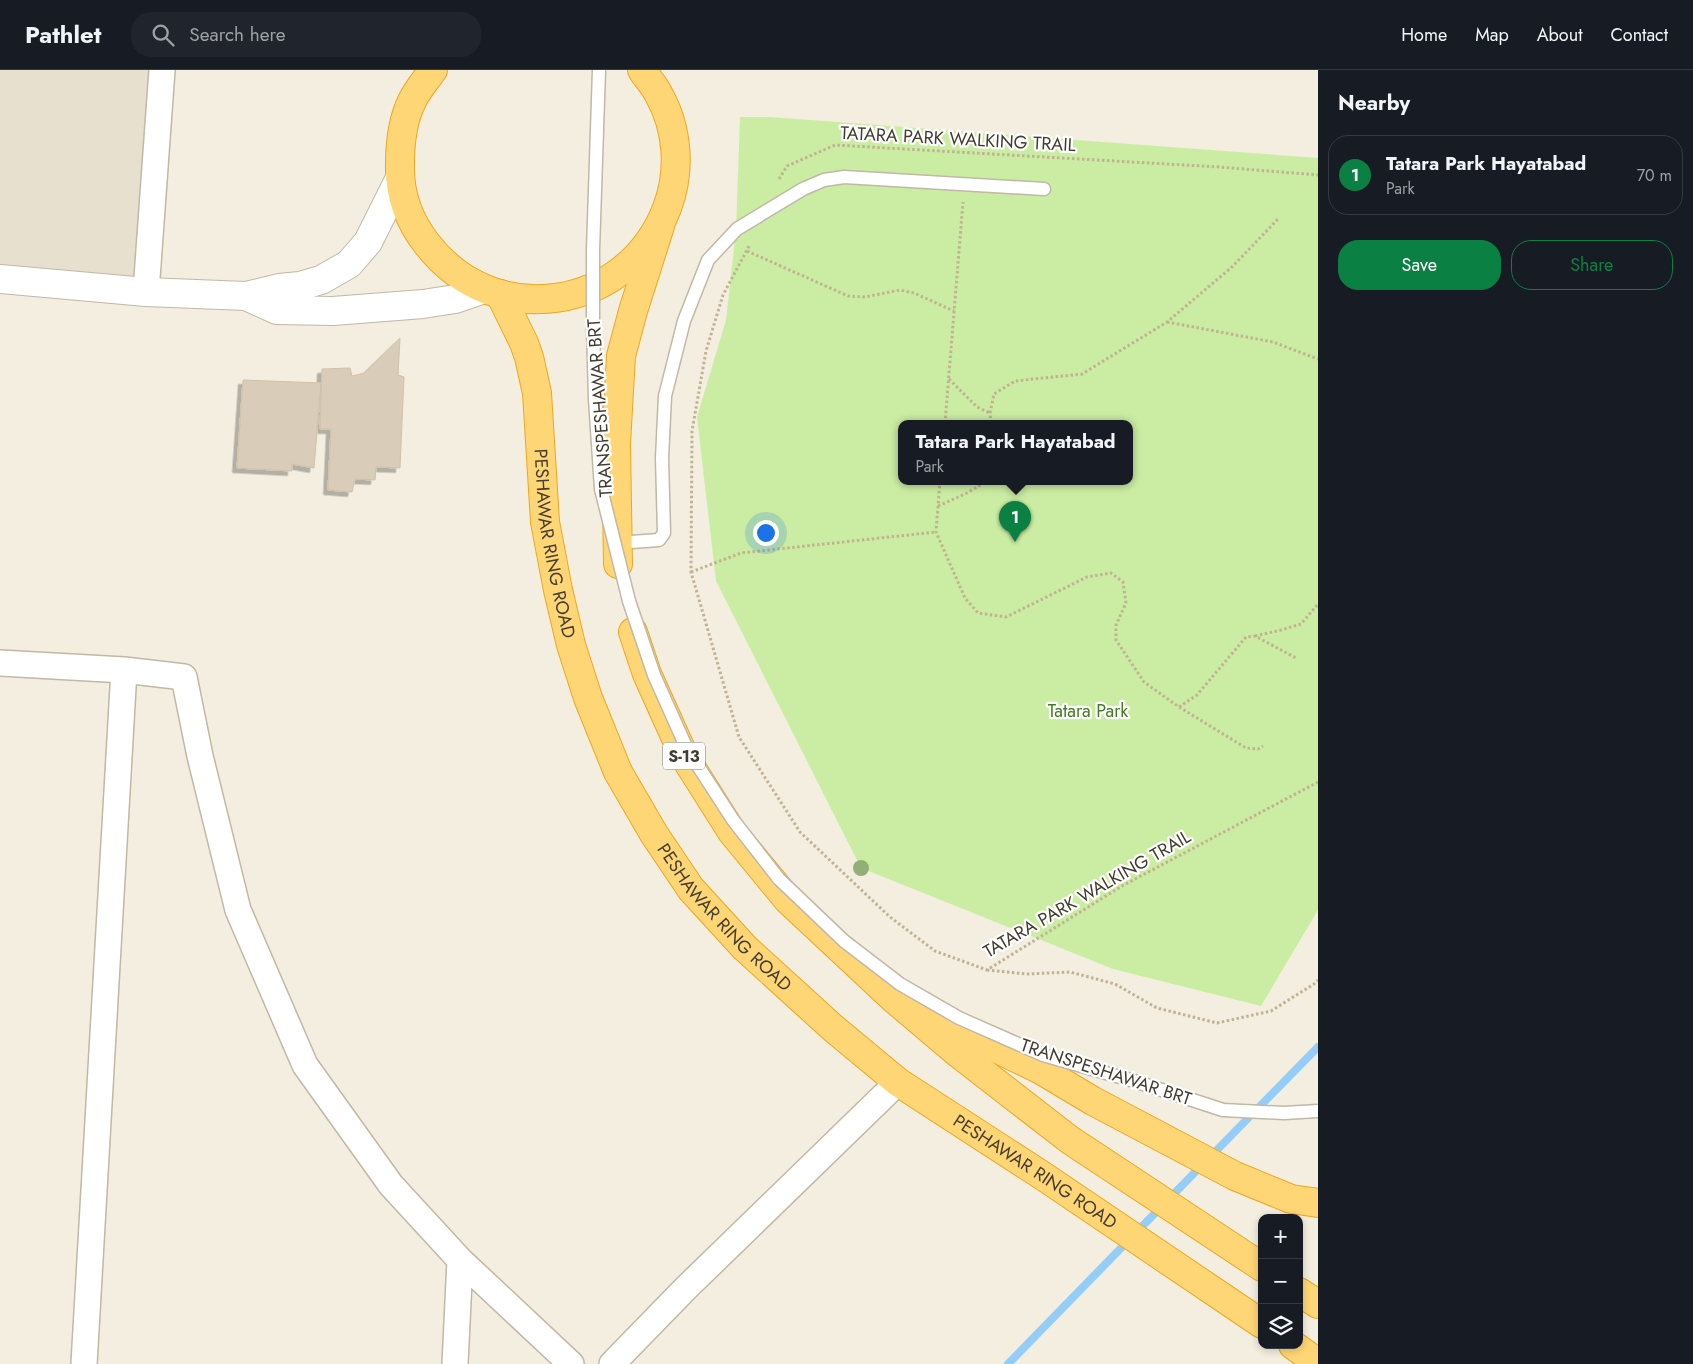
<!DOCTYPE html>
<meta charset="utf-8">
<style>
body{margin:0;font-family:Jost,sans-serif;background:#20242c;color:#f1f3f6}
.controls{position:absolute;right:15px;bottom:15px;display:grid;overflow:hidden;border-radius:10px;box-shadow:0 2px 8px #0003}
.controls button{width:45px;height:45px;display:grid;place-items:center;padding:0;border:0;border-bottom:1px solid #363941;background:#171b24;color:#f1f3f6;font:25px sans-serif}
.you{position:absolute;left:765px;top:462px;width:18px;height:18px;margin:-12px;border:4px solid #fff;border-radius:50%;background:#1a73e8;box-shadow:0 0 0 8px #1a73e833}
.badge{display:grid;place-items:center;width:32px;height:32px;border-radius:50%;background:#0b8043;color:#fff;font-size:16px;font-weight:700}
.pin{position:absolute;translate:-50% -41px;filter:drop-shadow(0 1px 2px #0008)}
.pin::after{content:'';position:absolute;top:26px;width:18px;height:15px;background:inherit;clip-path:polygon(0 0,100% 0,50% 100%)}
.popup{position:absolute;left:898px;top:350px;width:235px;height:65px;box-sizing:border-box;display:grid;place-content:center;border-radius:10px;background:#171b24;filter:drop-shadow(0 1px 4px #0005);font-size:16px;white-space:nowrap;color:#9ea1a6}
.popup b{font-size:19px;color:#f1f3f6}
.popup::after{content:'';position:absolute;left:50%;top:100%;margin-left:-10px;border:10px solid transparent;border-top-color:#171b24}
.list{margin:0;padding:0;list-style:none}
h2{display:flex;justify-content:space-between;align-items:center;height:65px;margin:0;padding:0 20px;font-size:21px}
h2 small{font-size:16px;font-weight:400;color:#9ea1a6}
.list li{display:grid;grid-template-columns:32px 1fr auto;gap:15px;align-items:center;box-sizing:border-box;height:80px;margin:0 10px 10px;padding:0 10px;border:1px solid #363941;border-radius:20px}
.list b{display:block;font-size:19px;white-space:nowrap}
.list p{margin:0;font-size:16px;white-space:nowrap;color:#9ea1a6}
.list em{font-size:16px;font-style:normal;color:#9ea1a6}
.actions{display:flex;gap:10px;padding:15px 20px}
.actions a{flex:1;padding:11px 0;border:1px solid #0b8043;border-radius:20px;text-align:center;font-size:18px;color:#0b8043}
.actions .main{background:#0b8043;color:#fff}
.icon{flex:none;width:28px;height:28px;fill:none;stroke:currentColor;stroke-width:2;stroke-linecap:round;stroke-linejoin:round}
.map{position:relative;flex:none;width:1318px;height:1294px;overflow:hidden}
header{display:flex;align-items:center;gap:30px;box-sizing:border-box;height:70px;padding:0 25px;background:#171b24;border-bottom:1px solid #363941}
header strong{font-size:24px}
nav{display:flex;gap:28px;margin-inline-start:auto;font-size:18px}
.search{width:350px;height:45px;background:#20242c;display:flex;align-items:center;gap:12px;box-sizing:border-box;padding:0 18px;border-radius:20px;color:#9ea1a6;font-size:19px}
main{display:flex}
aside{flex:1;background:#171b24}
.map>svg:first-child{display:block}
.residential{fill:#e7e0ce}
.green{fill:#cbeda3;fill-rule:evenodd}
.lines{fill:none;stroke-linecap:round;stroke-linejoin:round}
.stream{stroke:#94cef8;stroke-width:8}
.building{fill:#d9ccb8;stroke:#d1c1a7;filter:url(#shadow)}
.service-casing{stroke:#c1b8a5;stroke-width:15}
.minor-casing{stroke:#c1b8a5;stroke-width:28}
.tertiary-casing{stroke:#c1b8a5;stroke-width:30}
.trunk-casing{stroke:#efa61e;stroke-width:30}
.path{stroke:#c2b292;stroke-width:3;stroke-dasharray:2.5 2.5;stroke-linecap:butt}
.service{stroke:#fff;stroke-width:12}
.minor{stroke:#fff;stroke-width:25}
.tertiary{stroke:#fff;stroke-width:28}
.trunk{stroke:#ffd676;stroke-width:28}
.service-bridge-casing{stroke:#c1b8a5;stroke-width:15;stroke-linecap:butt}
.service-bridge{stroke:#fff;stroke-width:12}
.tree{fill:#91af76}
.labels{text-anchor:middle;dominant-baseline:central;stroke-width:4.5;stroke-linejoin:round;paint-order:stroke}
.shield{fill:#fff;stroke:#7c776f;stroke-width:1}
.shield-label{font-size:16px;font-weight:bold;fill:#443d31}
.street-label{font-size:18px;fill:#443d31;stroke:#fff}
.park-label{font-size:18px;fill:#407c1f;stroke:#fff}
</style>
<header>
<strong>Pathlet</strong>
<div class="search"><svg class="icon" aria-label="search" viewBox="0 0 24 24"><circle cx="10" cy="10" r="6"/><path d="M15 15l6 6"/></svg>Search here</div>
<nav><a>Home</a><a>Map</a><a>About</a><a>Contact</a></nav>
</header>
<main>
<div class="map">
<svg width="1318" height="1294" viewBox="0 0 1318 1294">
<defs>
<filter id="shadow"><feDropShadow dx="-4.5" dy="4.5" stdDeviation="0" flood-color="#0004"/></filter>
</defs>
<rect width="100%" height="100%" fill="#f3eee0"/>
<path class="residential" d="M0,0H172L158,218L0,207Z"/>
<path class="green" d="M740,47H770L1318,88V840L1261,936L1113,899L861,798L716,511L697,347L726,250L736,160ZM901,353H1129V411H901Z"/>
<g class="lines">
<path class="stream" d="M1210,1087L1318,977
M1008,1294L1202,1095"/>
</g>
<path class="building" d="M400,268L398,305L404,307L400,398L376,397L375,410L355,409L352,422L328,420L331,359H320L322,299L350,298L352,306L364,303Z
M243,310L321,313L314,398L292,394V401L237,398Z"/>
<g class="lines">
<defs>
<path id="service" d="M617,473L659,470L664,463L662,388L665,326L684,251L708,190L737,159L803,119L824,110L844,107L1044,119"/>
<path id="minor" d="M146,222L162,0
M0,593L124,600L184,607L200,686L238,840L305,995L391,1115L460,1190L571,1294
M84,1294L124,600
M455,1294L460,1190
M612,1294L685,1219L898,1012"/>
<path id="tertiary" d="M0,209L146,222L246,226L279,218L300,216L321,210L349,194L368,172L399,110
M246,226L277,240L333,241L423,234L455,229L484,219"/>
<g id="trunk">
<path d="M433,0C426,10 417,20 412,31C402,51 400,73 400,94C399,123 409,151 427,174C495,262 628,241 667,138C681,101 678,59 659,25C655,16 647,8 642,0"/>
<path id="s1" d="M500,224L524,273L529,287L537,323L545,452L558,520L571,575L588,628L618,702L654,764L691,819L745,878L833,958L898,1012L1043,1106L1262,1254"/>
<path d="M618,494L616,374L621,286L633,241L660,156"/>
<path d="M633,562L647,604L684,686L732,762L788,830L894,929L959,984L1070,1070L1262,1197"/>
<path d="M929,946L1041,1000L1093,1031L1235,1106L1291,1129L1318,1133"/>
<path d="M1299,1222L1318,1234"/>
<path d="M1293,1275L1318,1293"/>
</g>
</defs>
<use href="#service" class="service-casing"/>
<use href="#minor" class="minor-casing"/>
<use href="#tertiary" class="tertiary-casing"/>
<use href="#trunk" class="trunk-casing"/>
<path class="path" d="M779,109L787,96L835,75L1219,97L1318,105
M749,176L723,225L706,281L692,361L691,502L739,667L800,762L890,847L935,881L987,900L1122,816L1318,712
M747,181L848,226L865,227L900,220L914,223L954,241
M1167,252L1273,272L1318,289
M949,309L977,337L990,343
M945,353L963,132
M991,353L990,343L994,324L1015,311L1082,304L1167,252L1232,197L1278,149
M940,411L936,462L965,528L978,543L1006,547L1087,507L1111,503L1123,512L1126,533L1116,555V570L1144,612L1179,637L1246,678L1258,679L1263,676
M938,436L967,423L987,411
M691,502L741,483L936,462
M1255,566L1281,560L1301,554L1318,534
M1179,637L1197,625L1246,567L1255,566L1296,588
M987,900L1028,904L1070,902L1115,914L1157,938L1217,953L1271,941L1314,914L1318,910"/>
<use href="#service" class="service"/>
<use href="#minor" class="minor"/>
<use href="#tertiary" class="tertiary"/>
<use href="#trunk" class="trunk"/>
<defs>
<path id="service-bridge" d="M599,0L593,180V257L595,329L601,419L629,531L654,605L687,679L733,750L779,809L844,871L900,914L959,948L1043,985L1134,1011L1223,1040L1284,1043L1318,1041"/>
</defs>
<use href="#service-bridge" class="service-bridge-casing"/>
<use href="#service-bridge" class="service-bridge"/>
</g>
<circle class="tree" cx="861" cy="798" r="8"/>
<g class="labels">
<rect class="shield" x="663" y="672.5" width="42" height="27" rx="4"/>
<g class="shield-label">
<text x="684" y="686">S-13</text>
</g>
<g class="street-label">
<text transform="translate(958 69) rotate(3)">TATARA PARK WALKING TRAIL</text>
<text transform="translate(600 338) rotate(-94)">TRANSPESHAWAR BRT</text>
<text stroke="none"><textPath href="#s1" startOffset="258">PESHAWAR RING ROAD</textPath></text>
<text transform="translate(1087 824) rotate(-30)">TATARA PARK WALKING TRAIL</text>
<text stroke="none"><textPath href="#s1" startOffset="678">PESHAWAR RING ROAD</textPath></text>
<text transform="translate(1106 1002) rotate(18)">TRANSPESHAWAR BRT</text>
<text stroke="none"><textPath href="#s1" startOffset="1082">PESHAWAR RING ROAD</textPath></text>
</g>
<g class="park-label">
<text x="1088" y="641">Tatara Park</text>
</g>
</g>
</svg>
<div class="controls">
<button>+</button>
<button>−</button>
<button><svg class="icon" aria-label="layers" viewBox="0 0 24 24"><path d="M12 4l9 5-9 5-9-5zM3 14l9 5 9-5"/></svg></button>
</div>
<div class="you"></div>
<div class="pin badge" style="left:1015px;top:472px">1</div>
<div class="popup"><b>Tatara Park Hayatabad</b>Park</div>
</div>
<aside>
<h2>Nearby<small></small></h2>
<ul class="list">
<li><span class="badge">1</span><div><b>Tatara Park Hayatabad</b><p>Park</p></div><em>70 m</em></li>
</ul>
<div class="actions"><a class="main">Save</a><a>Share</a></div>
</aside>
</main>
